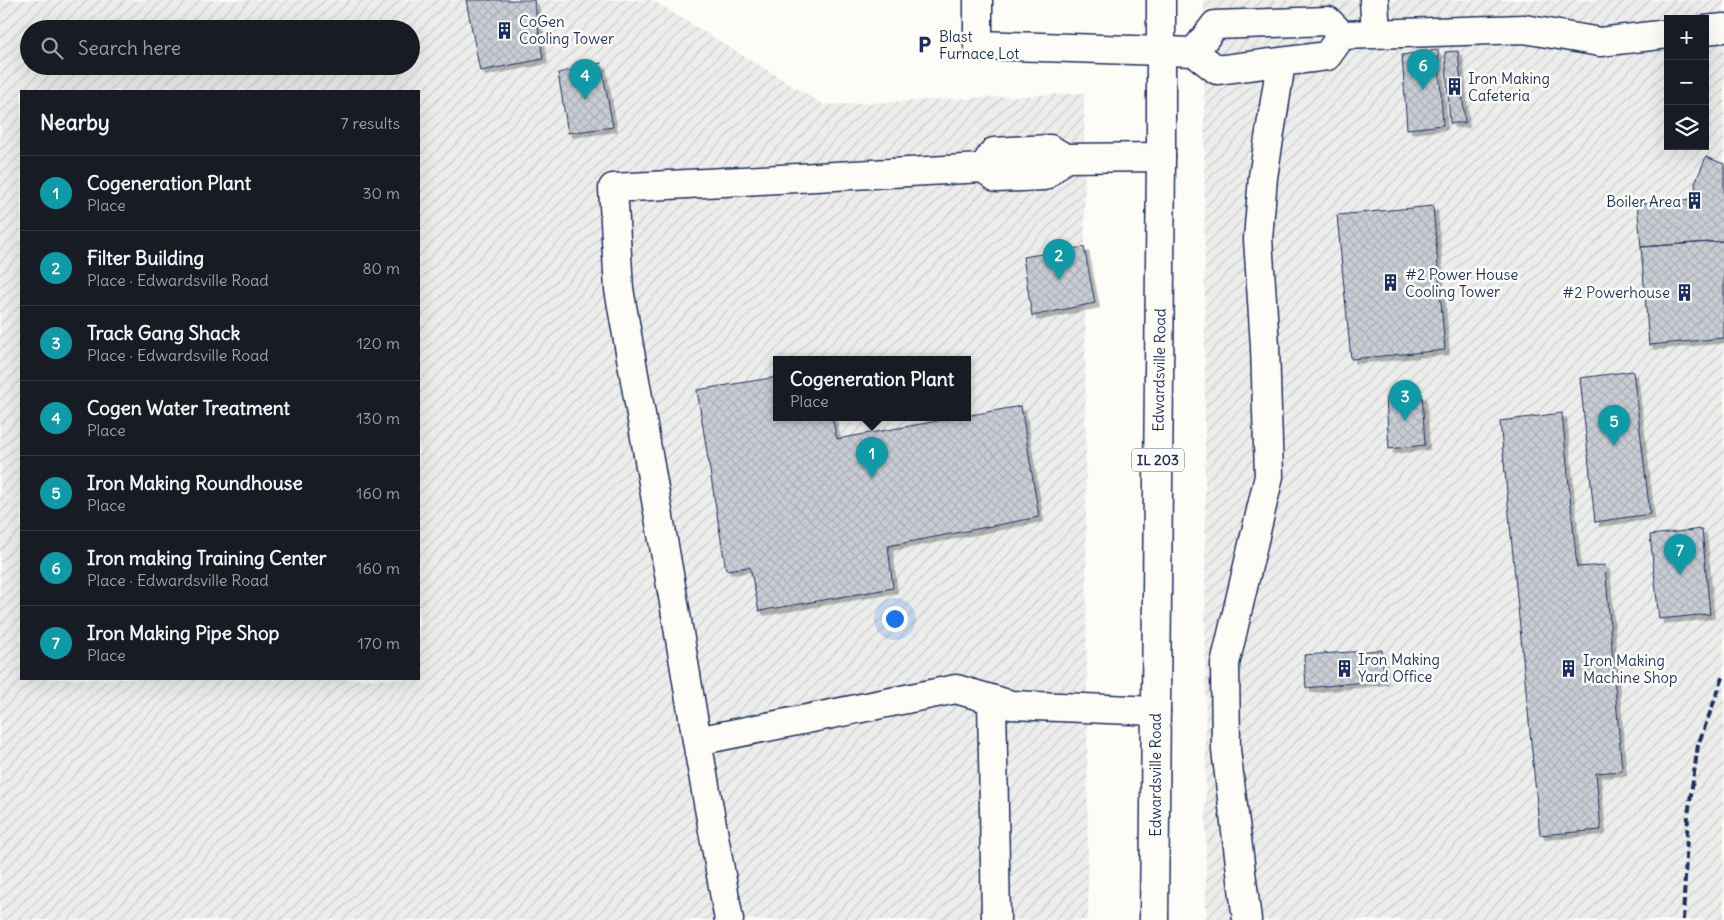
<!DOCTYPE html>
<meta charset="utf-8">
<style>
body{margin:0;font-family:Delius,sans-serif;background:#242831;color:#f1f3f6}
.controls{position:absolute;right:15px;top:15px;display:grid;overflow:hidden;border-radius:0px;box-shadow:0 5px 20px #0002}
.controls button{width:45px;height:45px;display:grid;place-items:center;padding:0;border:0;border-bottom:1px solid #363941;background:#171b24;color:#f1f3f6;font:25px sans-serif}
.you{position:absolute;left:894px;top:618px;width:18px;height:18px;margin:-12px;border:4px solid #fff;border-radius:50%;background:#1a73e8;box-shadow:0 0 0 8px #1a73e833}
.badge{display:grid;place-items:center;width:32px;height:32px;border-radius:50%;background:#919bb2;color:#fff;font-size:16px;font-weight:700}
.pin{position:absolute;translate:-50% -41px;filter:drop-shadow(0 1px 2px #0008)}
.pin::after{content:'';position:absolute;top:26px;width:18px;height:15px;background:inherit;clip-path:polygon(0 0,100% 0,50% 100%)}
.popup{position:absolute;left:773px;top:356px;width:198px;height:65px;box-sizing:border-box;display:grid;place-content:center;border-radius:0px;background:#171b24;filter:drop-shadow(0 1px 4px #0005);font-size:16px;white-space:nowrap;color:#9ea1a6}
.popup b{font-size:19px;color:#f1f3f6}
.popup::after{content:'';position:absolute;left:50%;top:100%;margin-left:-10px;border:10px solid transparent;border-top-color:#171b24}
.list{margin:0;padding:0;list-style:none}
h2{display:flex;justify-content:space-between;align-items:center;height:65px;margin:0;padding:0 20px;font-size:21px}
h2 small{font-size:16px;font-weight:400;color:#9ea1a6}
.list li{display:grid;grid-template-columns:32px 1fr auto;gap:15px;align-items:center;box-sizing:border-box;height:75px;padding:0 20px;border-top:1px solid #363941}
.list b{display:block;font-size:19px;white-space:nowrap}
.list p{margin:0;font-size:16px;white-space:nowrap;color:#9ea1a6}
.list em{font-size:16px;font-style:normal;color:#9ea1a6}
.icon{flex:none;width:28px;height:28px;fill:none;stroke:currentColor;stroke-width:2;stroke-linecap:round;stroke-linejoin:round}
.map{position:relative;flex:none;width:1724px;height:920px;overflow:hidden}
.search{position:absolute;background:#171b24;box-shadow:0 5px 20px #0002;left:20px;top:20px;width:400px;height:55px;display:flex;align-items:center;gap:12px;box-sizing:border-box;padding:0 18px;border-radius:28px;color:#9ea1a6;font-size:19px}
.panel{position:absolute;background:#171b24;box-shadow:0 5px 20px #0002;left:20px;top:90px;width:400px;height:590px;border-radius:0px}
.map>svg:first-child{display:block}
.industrial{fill:url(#industrial-furrows);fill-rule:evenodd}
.building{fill:url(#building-cross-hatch);stroke:#1b2f5e;filter:url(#shadow)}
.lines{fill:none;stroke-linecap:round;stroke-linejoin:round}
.minor-casing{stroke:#1b2f5e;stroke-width:31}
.major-casing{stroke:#1b2f5e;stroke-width:31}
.minor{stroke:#fdfcf7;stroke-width:28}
.major{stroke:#fdfcf7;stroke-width:28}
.rail{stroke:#1b2f5e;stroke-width:4;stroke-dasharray:8 4;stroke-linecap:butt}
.labels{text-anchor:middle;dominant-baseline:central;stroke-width:5;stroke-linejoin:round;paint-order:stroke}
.shield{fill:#fdfcf7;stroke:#5f6c8c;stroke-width:1}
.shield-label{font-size:14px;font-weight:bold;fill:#1b2f5e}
.poi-label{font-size:15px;fill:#1b2f5e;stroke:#fdfcf7;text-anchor:start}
.street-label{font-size:15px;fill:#1b2f5e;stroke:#fdfcf7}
</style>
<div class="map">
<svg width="1724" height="920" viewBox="0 0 1724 920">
<defs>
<pattern id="industrial-furrows" width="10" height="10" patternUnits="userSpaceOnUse" patternTransform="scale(1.25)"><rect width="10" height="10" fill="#edeeec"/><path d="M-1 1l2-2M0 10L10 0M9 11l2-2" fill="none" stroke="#cbcccd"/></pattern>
<pattern id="building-cross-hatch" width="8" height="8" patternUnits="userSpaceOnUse" patternTransform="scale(1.25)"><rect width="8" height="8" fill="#c9ccd3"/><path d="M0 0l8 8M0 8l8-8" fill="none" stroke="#acb0b8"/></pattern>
<filter id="shadow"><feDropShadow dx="4.5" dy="4.5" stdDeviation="0" flood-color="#0004"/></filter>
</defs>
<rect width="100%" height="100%" fill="#fdfcf7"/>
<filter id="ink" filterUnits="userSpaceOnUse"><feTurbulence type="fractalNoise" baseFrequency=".02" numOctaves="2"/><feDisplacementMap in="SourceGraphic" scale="10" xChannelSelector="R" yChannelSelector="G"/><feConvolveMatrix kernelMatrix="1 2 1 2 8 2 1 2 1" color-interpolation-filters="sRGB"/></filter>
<g filter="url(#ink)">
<path class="industrial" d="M0,0H652L824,105L1084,93L1088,920H0ZM29,29H411V66H29ZM21,91H419V679H21ZM777,359H967V417H777Z
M1204,0H1724V920H1206ZM1668,19H1705V146H1668Z"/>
<path class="building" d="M466,0H534L543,59L480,71Z
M1438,50L1443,125L1407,129L1402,55Z
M1458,51L1465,123H1450L1445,52Z
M601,63L613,127L568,133L558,73Z
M1706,157L1724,164V241L1641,247L1637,203L1696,199L1695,183Z
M1433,206L1445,350L1351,359L1337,215Z
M1724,241V338L1649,345L1641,247Z
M1084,247L1095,303L1032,316L1023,257Z
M1633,371L1650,514L1595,522L1580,378Z
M777,377V417H832L837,439L1021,406L1039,517L888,546L893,588L759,611L750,567L726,570L697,390Z
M1422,394L1425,445L1389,449L1386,398Z
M1562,413L1577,567L1605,565L1622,771L1596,773L1601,830L1540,835L1500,421Z
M1702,529L1710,614L1659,619L1650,535Z
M1382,650L1384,680L1306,688L1304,655Z"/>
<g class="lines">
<defs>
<path id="minor" d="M978,0V45L1194,52L1217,70L1327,56L1342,35L1328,21L1215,25L1194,52
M1374,0L1376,34
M1705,30L1724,28
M1342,35L1524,29L1600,42L1668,34
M1065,158L1044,176L997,178L983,168L994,152L1050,149L1065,158L1161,157
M992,700L996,920
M697,741L673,597L619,289L613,188L983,168
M729,920L697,741L956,689L1011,705L1156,711
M1247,920L1226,750L1225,664L1269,476L1265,346L1258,239L1263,177L1281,63"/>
<path id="major" d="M1154,920L1161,157V0"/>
</defs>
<use href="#minor" class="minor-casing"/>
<use href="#major" class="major-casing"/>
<use href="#minor" class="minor"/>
<use href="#major" class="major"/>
<path class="rail" d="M1683,920L1688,815L1698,745L1724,675"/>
</g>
</g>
<defs>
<symbol id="building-bare" viewBox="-9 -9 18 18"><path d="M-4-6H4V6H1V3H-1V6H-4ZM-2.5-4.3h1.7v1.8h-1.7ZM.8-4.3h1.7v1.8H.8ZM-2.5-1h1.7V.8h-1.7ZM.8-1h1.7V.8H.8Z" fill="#1b2f5e" stroke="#fdfcf7" stroke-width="2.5" paint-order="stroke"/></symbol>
<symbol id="parking-bare" viewBox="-9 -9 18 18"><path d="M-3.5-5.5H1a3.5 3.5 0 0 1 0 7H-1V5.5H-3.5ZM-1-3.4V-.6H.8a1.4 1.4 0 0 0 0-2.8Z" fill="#1b2f5e" stroke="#fdfcf7" stroke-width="2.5" paint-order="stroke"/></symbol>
</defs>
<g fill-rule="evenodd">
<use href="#building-bare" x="492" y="18" width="25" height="25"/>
<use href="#parking-bare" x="912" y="32" width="25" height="25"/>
<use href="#building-bare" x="1442" y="74" width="25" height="25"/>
<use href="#building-bare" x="1682" y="188" width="25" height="25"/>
<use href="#building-bare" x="1378" y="270" width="25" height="25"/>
<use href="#building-bare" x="1672" y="280" width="25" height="25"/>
<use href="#building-bare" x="1332" y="656" width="25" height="25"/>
<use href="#building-bare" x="1556" y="656" width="25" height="25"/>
</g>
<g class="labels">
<rect class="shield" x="1132" y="448.5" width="52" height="23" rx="4"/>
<g class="shield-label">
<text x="1158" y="460">IL 203</text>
</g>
<g class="poi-label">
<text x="519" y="21">CoGen<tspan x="519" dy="17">Cooling Tower</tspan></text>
<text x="939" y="36">Blast<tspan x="939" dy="17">Furnace Lot</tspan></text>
<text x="1468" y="78">Iron Making<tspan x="1468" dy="17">Cafeteria</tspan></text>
<text x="1681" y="201" text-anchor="end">Boiler Area</text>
<text x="1405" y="274">#2 Power House<tspan x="1405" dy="17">Cooling Tower</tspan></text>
<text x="1670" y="292" text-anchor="end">#2 Powerhouse</text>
<text x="1358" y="659">Iron Making<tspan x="1358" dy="17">Yard Office</tspan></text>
<text x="1583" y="660">Iron Making<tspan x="1583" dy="17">Machine Shop</tspan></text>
</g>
<g class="street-label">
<text transform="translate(1159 370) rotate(-89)">Edwardsville Road</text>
<text transform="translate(1155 775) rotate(-90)">Edwardsville Road</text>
</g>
</g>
</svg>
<div class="controls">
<button>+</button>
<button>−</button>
<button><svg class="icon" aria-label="layers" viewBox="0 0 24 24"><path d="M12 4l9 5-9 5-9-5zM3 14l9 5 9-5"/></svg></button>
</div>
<div class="you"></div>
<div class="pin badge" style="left:872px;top:478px;background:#0f9aa8">1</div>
<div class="popup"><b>Cogeneration Plant</b>Place</div>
<div class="pin badge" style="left:1059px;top:280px;background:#0f9aa8">2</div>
<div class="pin badge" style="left:1405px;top:421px;background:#0f9aa8">3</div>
<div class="pin badge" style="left:585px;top:100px;background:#0f9aa8">4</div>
<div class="pin badge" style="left:1614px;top:446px;background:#0f9aa8">5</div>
<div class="pin badge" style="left:1423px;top:90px;background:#0f9aa8">6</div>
<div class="pin badge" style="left:1680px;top:575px;background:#0f9aa8">7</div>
<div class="search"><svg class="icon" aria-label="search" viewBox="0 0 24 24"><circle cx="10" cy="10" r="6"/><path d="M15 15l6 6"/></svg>Search here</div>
<section class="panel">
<h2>Nearby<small>7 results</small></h2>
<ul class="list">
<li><span class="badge" style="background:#0f9aa8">1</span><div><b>Cogeneration Plant</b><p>Place</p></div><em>30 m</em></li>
<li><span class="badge" style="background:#0f9aa8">2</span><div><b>Filter Building</b><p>Place · Edwardsville Road</p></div><em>80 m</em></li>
<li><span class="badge" style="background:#0f9aa8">3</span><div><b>Track Gang Shack</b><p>Place · Edwardsville Road</p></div><em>120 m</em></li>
<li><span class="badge" style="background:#0f9aa8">4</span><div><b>Cogen Water Treatment</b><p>Place</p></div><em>130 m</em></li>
<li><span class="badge" style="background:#0f9aa8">5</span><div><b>Iron Making Roundhouse</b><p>Place</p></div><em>160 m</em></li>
<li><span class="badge" style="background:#0f9aa8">6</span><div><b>Iron making Training Center</b><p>Place · Edwardsville Road</p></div><em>160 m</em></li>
<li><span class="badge" style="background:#0f9aa8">7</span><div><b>Iron Making Pipe Shop</b><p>Place</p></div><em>170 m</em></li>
</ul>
</section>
</div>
